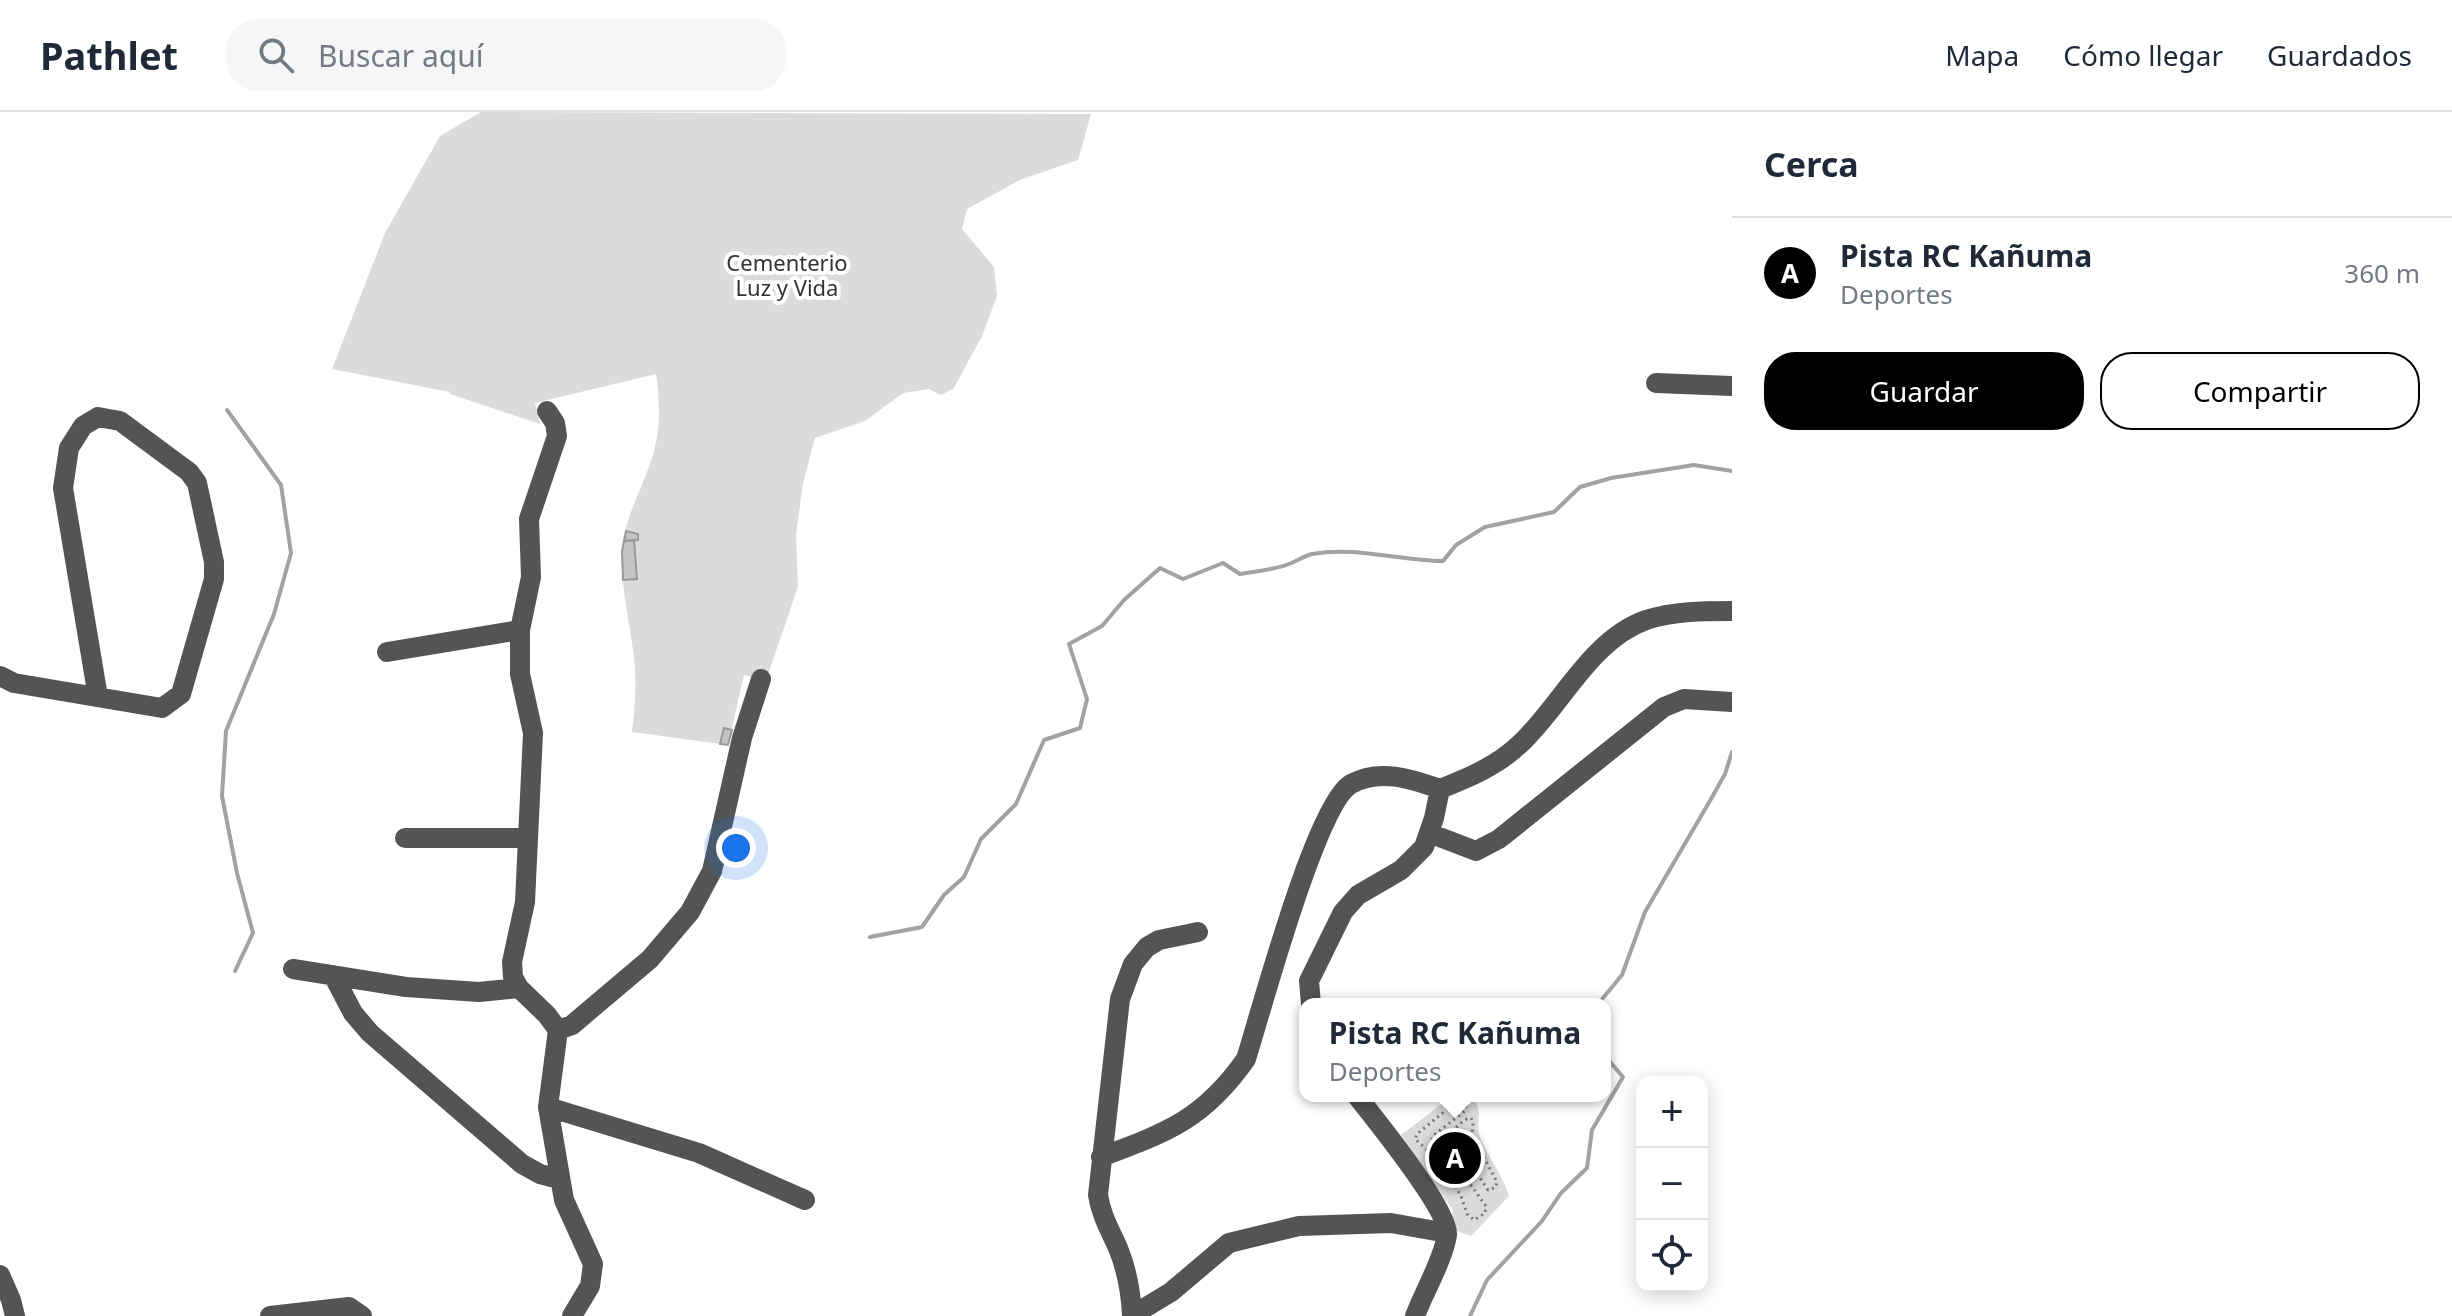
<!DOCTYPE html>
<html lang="es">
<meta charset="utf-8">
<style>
body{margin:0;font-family:"Noto Sans",sans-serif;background:#f6f6f7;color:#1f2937}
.controls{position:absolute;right:24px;bottom:24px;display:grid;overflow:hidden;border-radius:16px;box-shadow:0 4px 20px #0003}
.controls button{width:72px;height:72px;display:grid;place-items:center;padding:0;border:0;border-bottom:2px solid #e0e1e3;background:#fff;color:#1f2937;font:40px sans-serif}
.you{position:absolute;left:736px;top:736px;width:28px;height:28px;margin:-20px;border:6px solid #fff;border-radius:50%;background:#1a73e8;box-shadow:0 0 0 12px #1a73e833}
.badge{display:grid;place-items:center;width:52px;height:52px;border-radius:50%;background:#000;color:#fff;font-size:26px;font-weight:700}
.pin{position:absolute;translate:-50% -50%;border:4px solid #fff;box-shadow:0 2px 8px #0006}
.popup{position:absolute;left:1299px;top:886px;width:312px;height:104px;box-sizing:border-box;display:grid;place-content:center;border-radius:16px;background:#fff;filter:drop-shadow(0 2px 6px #0005);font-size:26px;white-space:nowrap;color:#747a83}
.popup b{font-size:30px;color:#1f2937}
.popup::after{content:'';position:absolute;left:50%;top:100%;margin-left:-16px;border:16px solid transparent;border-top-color:#fff}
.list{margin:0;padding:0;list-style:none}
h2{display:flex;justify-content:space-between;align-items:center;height:104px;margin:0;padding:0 32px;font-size:34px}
h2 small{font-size:26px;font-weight:400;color:#747a83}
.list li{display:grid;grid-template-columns:52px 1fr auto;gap:24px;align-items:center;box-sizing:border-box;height:112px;padding:0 32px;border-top:2px solid #e0e1e3}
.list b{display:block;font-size:30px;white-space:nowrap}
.list p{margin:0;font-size:26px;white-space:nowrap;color:#747a83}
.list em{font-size:26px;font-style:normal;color:#747a83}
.actions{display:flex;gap:16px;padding:24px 32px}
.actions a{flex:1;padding:18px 0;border:2px solid #000;border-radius:32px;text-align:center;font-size:28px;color:#000}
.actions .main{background:#000;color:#fff}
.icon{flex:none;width:44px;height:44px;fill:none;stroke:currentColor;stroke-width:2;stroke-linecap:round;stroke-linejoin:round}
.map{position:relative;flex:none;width:1732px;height:1204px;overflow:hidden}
header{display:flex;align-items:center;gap:48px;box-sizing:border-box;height:112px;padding:0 40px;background:#fff;border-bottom:2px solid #e0e1e3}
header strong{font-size:38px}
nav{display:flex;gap:44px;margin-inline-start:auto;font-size:28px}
.search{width:560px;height:72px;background:#f6f6f7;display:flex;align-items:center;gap:20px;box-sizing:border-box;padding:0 28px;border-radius:32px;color:#747a83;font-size:30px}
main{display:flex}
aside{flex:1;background:#fff}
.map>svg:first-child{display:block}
.green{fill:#dbdbdb}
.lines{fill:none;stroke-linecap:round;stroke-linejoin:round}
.stream{stroke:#a2a2a2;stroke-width:4}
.building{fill:#c4c4c4;stroke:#989898;stroke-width:2}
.path{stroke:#767676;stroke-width:3;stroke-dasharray:2 4;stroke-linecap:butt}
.minor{stroke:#545454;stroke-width:20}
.labels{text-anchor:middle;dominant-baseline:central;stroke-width:8;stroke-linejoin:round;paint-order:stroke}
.park-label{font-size:22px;fill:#323232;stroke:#fff}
</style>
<header>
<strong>Pathlet</strong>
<div class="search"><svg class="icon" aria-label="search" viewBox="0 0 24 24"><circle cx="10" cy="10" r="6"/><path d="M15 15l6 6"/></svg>Buscar aquí</div>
<nav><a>Mapa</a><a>Cómo llegar</a><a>Guardados</a></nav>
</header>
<main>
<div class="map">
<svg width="1732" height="1204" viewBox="0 0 1732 1204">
<rect width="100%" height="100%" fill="#fff"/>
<path class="green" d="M481,0L1091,2L1078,48L1020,68L967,97L962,117L994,155L997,184L982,224L954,276L941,283L929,277L903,281L865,309L815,326L803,371L796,423L798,475L766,568L744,563L728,633L632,620C635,595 637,571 634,546C630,511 621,477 622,442C623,402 649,368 656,330C661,308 659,284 656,262L535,291L540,312L450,282V280L332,257L385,121L440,24Z
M1452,984C1458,984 1466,983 1471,986C1484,995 1476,1009 1479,1021C1483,1039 1503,1062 1509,1084L1471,1124L1454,1118L1452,1097L1401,1023Z"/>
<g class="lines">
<path class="stream" d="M227,298L281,373L291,441L274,502L226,619L222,684L237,761L253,821L235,859
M870,825L922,815L944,783L964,765L981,727L1016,692L1044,628L1080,616L1087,587L1069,532L1102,514L1124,488L1160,456L1183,467L1223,451L1240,462C1256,459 1274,458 1289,452C1297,449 1304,444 1312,442C1356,434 1399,449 1443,449L1456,433L1485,415L1554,400L1580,375L1611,366L1694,353L1732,359
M1598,892L1622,863L1645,800L1711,687L1725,662L1732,640
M1470,1204L1487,1168L1542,1109L1561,1081L1587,1056L1592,1018L1623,965L1605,944"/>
</g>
<path class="building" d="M626,419L638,422V428L624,429Z
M634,428L637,467L623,468L622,440L624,429Z
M724,616L732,618L728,633L720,632Z"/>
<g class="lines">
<path class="path" d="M1462,989L1466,995L1465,999L1434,1023L1432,1027L1435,1031L1457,1036L1451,1051L1453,1054H1458L1468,1043L1464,1033L1453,1023C1454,1016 1463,1007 1471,1006L1473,1010L1472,1023L1497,1070L1496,1075L1488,1078L1475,1058L1467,1059L1465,1065L1486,1094L1485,1101L1474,1108L1467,1102L1461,1084L1449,1064L1435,1045L1415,1027L1417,1022L1456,990Z"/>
<path class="minor" d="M1656,271L1732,274
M547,299L555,311L557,324L529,407L531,465L520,518V562L533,621L525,790L512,850L513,865L519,876L547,903L558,918L548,995L564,1088L593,1152L590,1174L572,1204
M387,540L520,518
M0,564L14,571L162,596L181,582L214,467V450L197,371L189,360L120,309L98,305L83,314L69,336L63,376L98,585
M1429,721L1476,739L1499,727L1664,595L1684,587L1732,590
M405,726H528
M293,857L406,875L479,880L519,876
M333,863L353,901L370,921L522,1052L540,1062L559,1067
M1311,892L1309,869L1343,800L1358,783L1401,758L1424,735L1434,706L1440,677
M558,918L572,913L650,847L690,800L712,759L742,626L761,567
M1357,984C1375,1007 1450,1099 1447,1123C1443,1148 1424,1180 1415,1204
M548,995L699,1041L805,1088
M1101,1045C1168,1020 1204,1007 1246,947C1261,900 1316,692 1351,672C1380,656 1411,667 1440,677C1468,666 1497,654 1520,632C1561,594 1590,528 1646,508C1674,499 1704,499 1732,499
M0,1163L11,1188L15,1204
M1133,1203L1171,1180L1229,1131L1299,1114L1391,1111L1447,1121
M270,1204L349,1195L362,1204
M1132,1204C1131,1181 1127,1158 1118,1136C1110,1118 1101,1103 1098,1083L1120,887L1133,852L1147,835L1159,828L1198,820"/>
</g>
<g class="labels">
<g class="park-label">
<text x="787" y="150">Cementerio<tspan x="787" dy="25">Luz y Vida</tspan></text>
</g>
</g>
</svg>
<div class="controls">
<button>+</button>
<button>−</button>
<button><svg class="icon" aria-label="locate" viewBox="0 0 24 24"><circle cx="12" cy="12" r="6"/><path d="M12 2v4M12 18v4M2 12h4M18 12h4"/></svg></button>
</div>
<div class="you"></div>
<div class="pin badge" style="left:1455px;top:1046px">A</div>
<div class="popup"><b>Pista RC Kañuma</b>Deportes</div>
</div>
<aside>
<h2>Cerca<small></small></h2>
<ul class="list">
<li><span class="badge">A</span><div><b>Pista RC Kañuma</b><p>Deportes</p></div><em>360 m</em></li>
</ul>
<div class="actions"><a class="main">Guardar</a><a>Compartir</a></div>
</aside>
</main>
